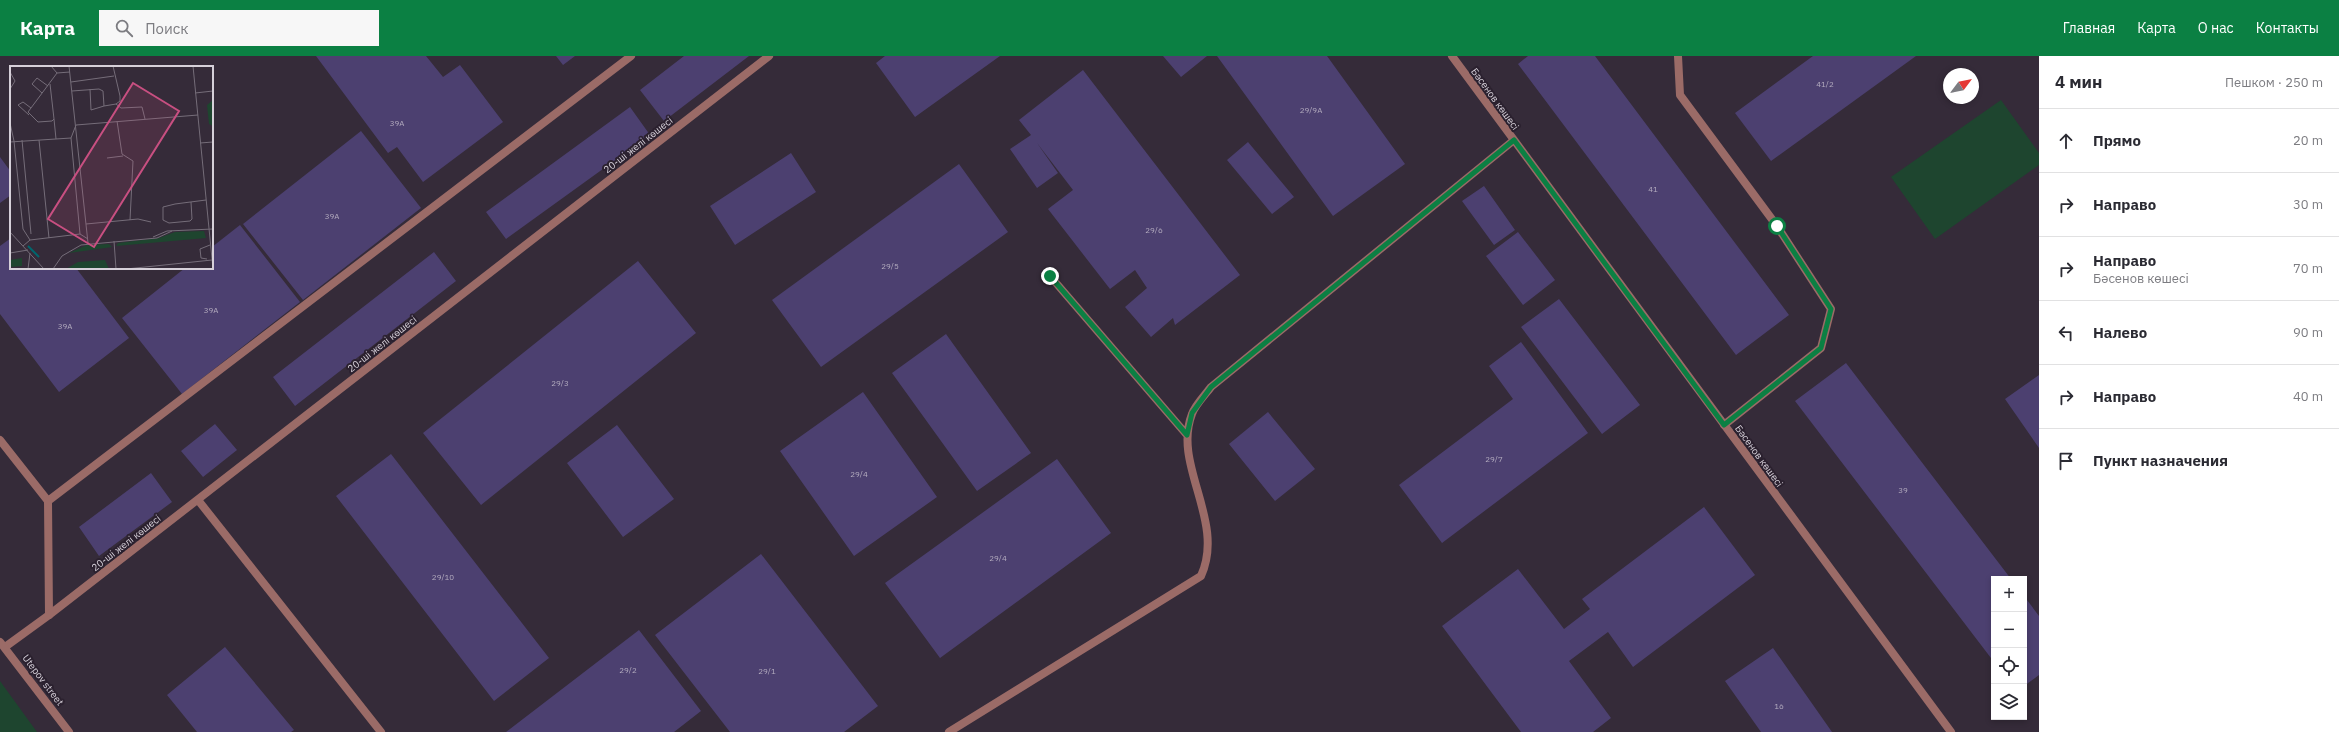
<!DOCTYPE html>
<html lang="ru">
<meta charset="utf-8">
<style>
body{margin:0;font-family:"IBM Plex Sans",sans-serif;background:#f7f7f7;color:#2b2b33}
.controls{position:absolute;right:12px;bottom:12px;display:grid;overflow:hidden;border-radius:0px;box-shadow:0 2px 6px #0003}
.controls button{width:36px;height:36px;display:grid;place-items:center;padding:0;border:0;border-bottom:1px solid #e1e1e2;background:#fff;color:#2b2b33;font:20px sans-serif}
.compass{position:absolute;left:1943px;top:12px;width:36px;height:36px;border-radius:50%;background:#fff;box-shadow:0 2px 6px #0003;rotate:58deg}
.stop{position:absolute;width:12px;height:12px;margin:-9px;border:3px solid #0b8043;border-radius:50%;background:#fff}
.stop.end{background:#0b8043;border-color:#fff;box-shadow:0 1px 4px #0008}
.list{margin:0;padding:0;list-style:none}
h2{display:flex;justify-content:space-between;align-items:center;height:52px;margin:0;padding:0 16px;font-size:17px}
h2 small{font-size:13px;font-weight:400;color:#7c7c81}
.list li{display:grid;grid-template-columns:26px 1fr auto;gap:12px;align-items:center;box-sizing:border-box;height:64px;padding:0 16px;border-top:1px solid #e1e1e2}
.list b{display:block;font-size:15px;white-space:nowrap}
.list p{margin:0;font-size:13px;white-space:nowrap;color:#7c7c81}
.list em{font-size:13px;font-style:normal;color:#7c7c81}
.icon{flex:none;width:22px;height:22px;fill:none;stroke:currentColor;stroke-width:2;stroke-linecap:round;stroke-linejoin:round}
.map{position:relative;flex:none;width:2039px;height:676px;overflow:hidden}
header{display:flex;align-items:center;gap:24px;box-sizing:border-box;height:56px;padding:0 20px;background:#0b8043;color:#fff}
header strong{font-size:19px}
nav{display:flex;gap:22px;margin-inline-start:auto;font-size:14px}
.search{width:280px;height:36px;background:#f7f7f7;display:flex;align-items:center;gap:10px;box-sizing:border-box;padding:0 14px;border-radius:0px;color:#7c7c81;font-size:15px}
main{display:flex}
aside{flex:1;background:#fff}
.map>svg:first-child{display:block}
.green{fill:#1e452f}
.building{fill:#4c4070}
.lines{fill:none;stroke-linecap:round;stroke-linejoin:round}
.service{stroke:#9b6b67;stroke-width:8}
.minor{stroke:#9b6b67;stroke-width:8}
.tertiary{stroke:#9b6b67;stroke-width:8}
.route{stroke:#0b8043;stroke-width:5}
.labels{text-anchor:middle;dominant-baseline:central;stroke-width:4;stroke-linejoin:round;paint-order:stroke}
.number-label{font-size:8px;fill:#b4acbf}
.street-label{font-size:10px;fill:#d6d0d9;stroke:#2b212f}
.inset-river{fill:none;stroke:#01676e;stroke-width:2}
.inset-road{fill:none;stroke:#756d79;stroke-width:1}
.view{fill:#c84f81;fill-opacity:0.15;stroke:#c84f81;stroke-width:2}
.inset-edge{fill:none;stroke:#d6d0d9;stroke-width:2}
</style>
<header>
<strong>Карта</strong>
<div class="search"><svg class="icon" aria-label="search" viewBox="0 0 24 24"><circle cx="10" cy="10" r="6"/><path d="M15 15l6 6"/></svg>Поиск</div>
<nav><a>Главная</a><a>Карта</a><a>О нас</a><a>Контакты</a></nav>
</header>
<main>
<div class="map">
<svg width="2039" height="676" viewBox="0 0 2039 676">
<rect width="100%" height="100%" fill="#352b39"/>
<path class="green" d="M2001,44L2039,97V109L1935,183L1891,121Z
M0,625L37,676H0Z"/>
<path class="building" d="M316,0H426L443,21L460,9L503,66L423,126L397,91L388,97Z
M556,0H575L563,9Z
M684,0H749L664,65L640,34Z
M885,0H1000L915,61L876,7Z
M1163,0H1207L1181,21Z
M1217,0H1327L1405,108L1333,160Z
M1528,0H1595L1789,259L1736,299L1518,8Z
M1813,0H1916L1771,105L1735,57Z
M1083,14L1240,219L1175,269L1173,262L1151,281L1125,251L1147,232L1135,214L1110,233L1048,153L1073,134L1037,87L1058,117L1037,132L1010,93L1031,79L1019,64Z
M630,51L650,79L506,183L486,156Z
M361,75L421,152L303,244L243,168Z
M1248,86L1294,141L1272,158L1227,104Z
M791,97L816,136L735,189L710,150Z
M0,101L11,116V139L0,147Z
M959,108L1008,176L821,311L772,244Z
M1484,130L1515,174L1494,189L1462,145Z
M240,169L300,246L182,338L122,262L185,212H212V191Z
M1518,176L1555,224L1523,249L1486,200Z
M11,182V212H76L129,282L59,336L0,258V190Z
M434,196L456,225L295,350L273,321Z
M638,205L696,277L481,449L423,377Z
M1559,243L1640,349L1602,378L1521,271Z
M946,278L1031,397L977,435L892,317Z
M1521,286L1588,377L1442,487L1399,429L1513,343L1489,310Z
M1846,307L2011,523H1994V606L1795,345Z
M2039,319V392L2005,343Z
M863,336L937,441L854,500L780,395Z
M1268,356L1315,413L1275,445L1229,388Z
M215,368L237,394L203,421L181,395Z
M617,369L674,443L623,481L567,407Z
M391,398L549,602L494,645L336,440Z
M1057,403L1111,477L940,602L885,527Z
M151,417L172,446L99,500L79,471Z
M1704,451L1755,519L1633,611L1608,576L1569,605L1611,662L1593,676H1521L1442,570L1518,513L1564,573L1590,553L1582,543Z
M761,498L878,650L844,676H730L655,579Z
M2024,540L2039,560V619L2024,630Z
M639,574L701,655L674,676H506Z
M225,591L294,674L291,676H197L167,639Z
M1773,592L1832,676H1761L1725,625Z"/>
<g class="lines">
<path class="service" d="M1678,0L1680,39L1777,170L1831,253L1821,292L1724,369
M0,384L48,445L49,559
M48,445L631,0"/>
<path class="minor" d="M1452,0L1951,676
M1050,220L1187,379
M198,444L381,676
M5,591L49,559L769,0
M949,676L1201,520C1226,465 1172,409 1192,358C1195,349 1205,339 1211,331L1514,84"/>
<path class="tertiary" d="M0,586L69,676"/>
</g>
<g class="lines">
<path class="route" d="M1050,220L1187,379L1192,357L1211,331L1514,84L1724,369L1821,292L1831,253L1777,170"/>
</g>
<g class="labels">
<g class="number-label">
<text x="1825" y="28">41/2</text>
<text x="1311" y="54">29/9А</text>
<text x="397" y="67">39А</text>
<text x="1653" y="133">41</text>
<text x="332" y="160">39А</text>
<text x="1154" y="174">29/6</text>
<text x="890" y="210">29/5</text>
<text x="211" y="254">39А</text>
<text x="65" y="270">39А</text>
<text x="560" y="327">29/3</text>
<text x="1494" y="403">29/7</text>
<text x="859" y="418">29/4</text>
<text x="1903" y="434">39</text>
<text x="998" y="502">29/4</text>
<text x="443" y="521">29/10</text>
<text x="628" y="614">29/2</text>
<text x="767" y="615">29/1</text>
<text x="1779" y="650">16</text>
</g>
<g class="street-label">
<text transform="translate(1495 43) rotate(54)">Бәсенов көшесі</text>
<text transform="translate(638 89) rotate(-38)">20-ші желі көшесі</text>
<text transform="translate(382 288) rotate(-38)">20-ші желі көшесі</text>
<text transform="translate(1759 400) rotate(54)">Бәсенов көшесі</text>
<text transform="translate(126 487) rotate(-38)">20-ші желі көшесі</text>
<text transform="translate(43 624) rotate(53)">Utepov street</text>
</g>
</g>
<g transform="translate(10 10)">
<rect width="203" height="203" fill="#352b39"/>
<path d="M203,34V60L199,58L197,39ZM194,165L196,172L106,180L108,177L149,172L165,166ZM99,178L102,181L59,187L77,179ZM12,192V200L0,201V194ZM95,194L99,203H56L68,196Z" fill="#1e452f"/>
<path class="inset-river" d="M18,180L29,191"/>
<path class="inset-road" d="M59,0L78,177M103,0L110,30V35L106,38M183,0L203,203M0,6L5,15L0,23M47,7L60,6M61,16L104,10M40,18L44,53L42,55L28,56L18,46L47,7L41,0M80,23L81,44L94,40M62,25L89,23L93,25L94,40L106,38L111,42L132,41L135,53M32,27L22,18L27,12L38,20M185,27L203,25M19,49L8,39L13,36L21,42M44,53L46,73M107,55L112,88L123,95L120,154M0,57L4,75L13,163L20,174M66,59L188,49M61,72L66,59M12,74L21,168M29,74L39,172M0,76L61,72L70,168M190,77L203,76M97,92L113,90M181,136L182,153L180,155L159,157L153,154V141L165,138L196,134M76,158L128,153L141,156M0,166L34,203M143,171L157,165L203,163M104,175L106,203M13,180L20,174L70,168L78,173M0,187L18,184M197,193L191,192L190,183L200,179M18,203L20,187M43,203L52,190L71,179L147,172L162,165M116,203L202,194"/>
<path class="view" d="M123,17L169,45L84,181L38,153Z"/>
<rect width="203" height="203" class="inset-edge"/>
</g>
</svg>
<div class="controls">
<button>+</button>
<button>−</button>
<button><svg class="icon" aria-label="locate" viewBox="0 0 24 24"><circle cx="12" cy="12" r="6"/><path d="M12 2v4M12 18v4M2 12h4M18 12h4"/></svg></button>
<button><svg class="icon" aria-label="layers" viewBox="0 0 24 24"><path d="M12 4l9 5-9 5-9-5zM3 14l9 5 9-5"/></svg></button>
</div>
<svg class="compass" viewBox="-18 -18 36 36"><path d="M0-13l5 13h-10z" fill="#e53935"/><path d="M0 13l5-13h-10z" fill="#7c7c81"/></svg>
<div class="stop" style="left:1777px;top:170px"></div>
<div class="stop end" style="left:1050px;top:220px"></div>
</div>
<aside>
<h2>4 мин<small>Пешком · 250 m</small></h2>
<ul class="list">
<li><svg class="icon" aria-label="ahead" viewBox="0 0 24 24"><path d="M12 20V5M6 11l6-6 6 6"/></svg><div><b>Прямо</b></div><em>20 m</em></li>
<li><svg class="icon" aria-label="right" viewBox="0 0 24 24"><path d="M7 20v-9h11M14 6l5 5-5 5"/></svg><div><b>Направо</b></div><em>30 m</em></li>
<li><svg class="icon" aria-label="right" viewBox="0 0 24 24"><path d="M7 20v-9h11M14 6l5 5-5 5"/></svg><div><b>Направо</b><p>Бәсенов көшесі</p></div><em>70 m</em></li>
<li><svg class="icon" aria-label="left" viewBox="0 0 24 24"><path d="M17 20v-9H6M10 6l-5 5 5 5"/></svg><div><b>Налево</b></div><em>90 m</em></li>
<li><svg class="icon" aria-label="right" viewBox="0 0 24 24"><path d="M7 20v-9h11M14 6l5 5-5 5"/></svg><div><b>Направо</b></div><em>40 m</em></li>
<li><svg class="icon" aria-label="arrive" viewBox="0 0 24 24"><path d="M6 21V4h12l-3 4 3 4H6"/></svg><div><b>Пункт назначения</b></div></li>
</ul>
</aside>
</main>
